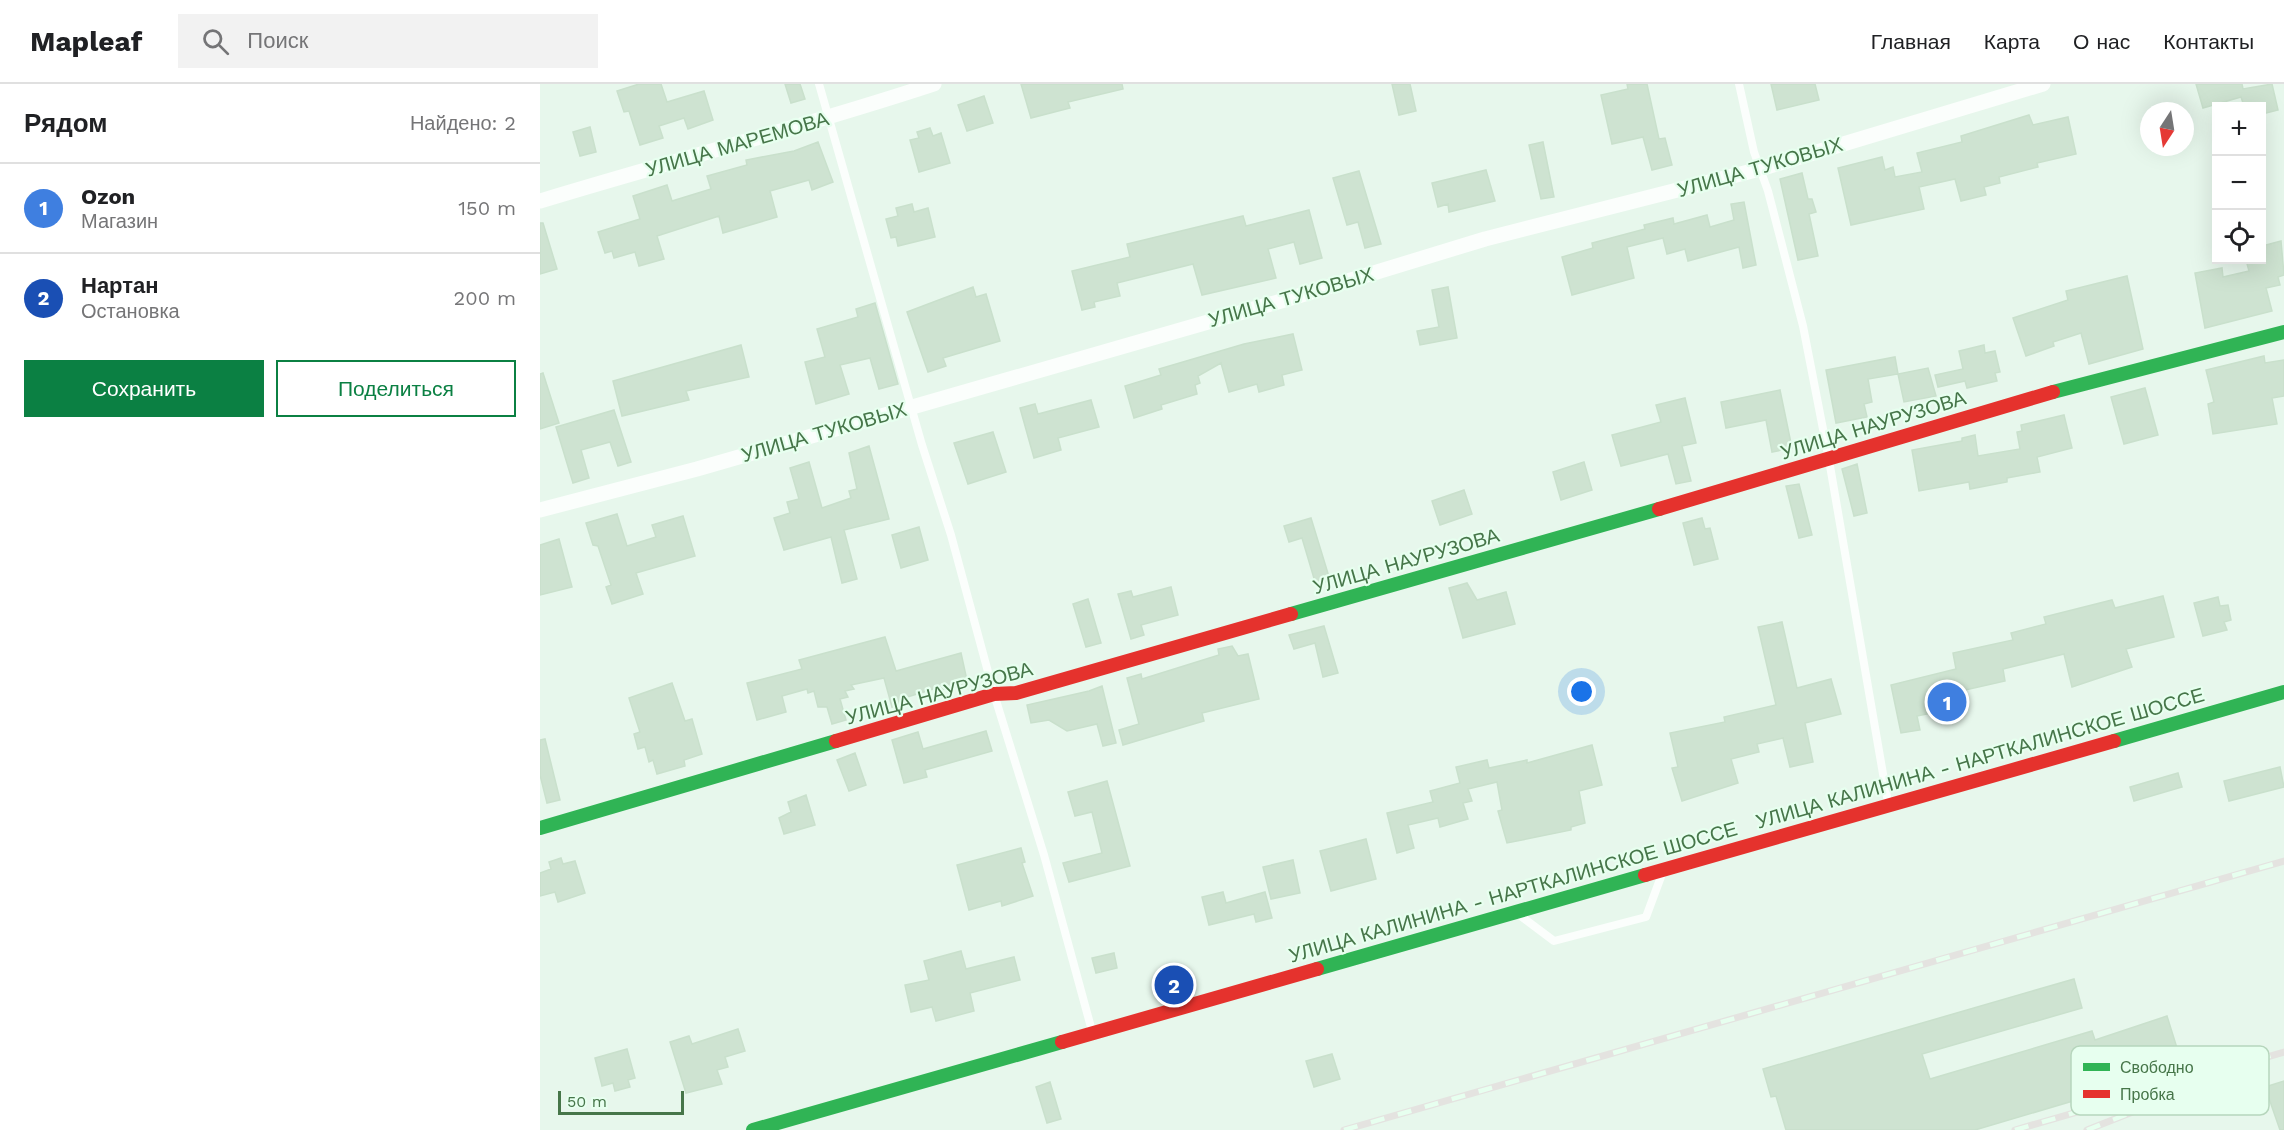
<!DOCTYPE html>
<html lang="ru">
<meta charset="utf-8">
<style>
body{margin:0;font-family:"Work Sans",sans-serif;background:#f2f2f2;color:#202124}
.controls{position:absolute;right:18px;top:18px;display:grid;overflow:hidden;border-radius:0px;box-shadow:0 6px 24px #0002}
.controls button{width:54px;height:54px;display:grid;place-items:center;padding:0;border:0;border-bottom:2px solid #e0e0e0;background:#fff;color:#202124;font:30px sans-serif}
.compass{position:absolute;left:1600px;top:18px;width:54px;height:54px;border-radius:50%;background:#fff;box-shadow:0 6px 24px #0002;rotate:192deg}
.scale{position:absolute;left:18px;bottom:15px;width:126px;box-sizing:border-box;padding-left:6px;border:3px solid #467649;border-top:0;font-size:16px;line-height:21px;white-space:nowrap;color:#467649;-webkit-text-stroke:4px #e7ffef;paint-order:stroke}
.you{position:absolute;left:1042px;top:608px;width:21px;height:21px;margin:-15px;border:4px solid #fff;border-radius:50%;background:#1a73e8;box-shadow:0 0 0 9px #1a73e833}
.badge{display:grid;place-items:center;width:39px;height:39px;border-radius:50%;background:#0b8043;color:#fff;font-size:20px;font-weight:700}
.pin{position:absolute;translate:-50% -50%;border:3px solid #fff;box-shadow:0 2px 6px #0006}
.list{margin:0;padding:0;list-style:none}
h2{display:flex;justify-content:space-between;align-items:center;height:78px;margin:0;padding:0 24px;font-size:26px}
h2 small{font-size:20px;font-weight:400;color:#757577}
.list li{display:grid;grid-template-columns:39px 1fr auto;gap:18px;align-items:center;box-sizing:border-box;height:90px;padding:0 24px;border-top:2px solid #e0e0e0}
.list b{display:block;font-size:22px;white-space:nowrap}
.list p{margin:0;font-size:20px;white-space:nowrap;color:#757577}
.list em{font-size:20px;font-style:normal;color:#757577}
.actions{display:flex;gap:12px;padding:18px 24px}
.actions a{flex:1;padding:14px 0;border:2px solid #0b8043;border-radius:0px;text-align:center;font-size:21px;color:#0b8043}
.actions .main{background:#0b8043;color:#fff}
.icon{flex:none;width:33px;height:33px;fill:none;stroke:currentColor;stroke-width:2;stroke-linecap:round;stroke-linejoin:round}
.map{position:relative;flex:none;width:1744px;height:1046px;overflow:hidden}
header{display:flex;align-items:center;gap:36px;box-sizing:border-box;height:84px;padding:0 30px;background:#fff;border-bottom:2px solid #e0e0e0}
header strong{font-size:28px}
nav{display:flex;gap:33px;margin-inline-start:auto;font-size:21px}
.search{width:420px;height:54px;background:#f2f2f2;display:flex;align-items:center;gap:15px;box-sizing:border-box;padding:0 21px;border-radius:0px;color:#757577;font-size:22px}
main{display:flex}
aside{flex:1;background:#fff}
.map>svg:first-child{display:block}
.building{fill:#cee3d1;stroke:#c9e0cc;stroke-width:1.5}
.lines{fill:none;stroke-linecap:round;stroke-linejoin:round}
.lane{stroke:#fbfefc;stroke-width:8}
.street{stroke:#fbfefc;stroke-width:15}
.fast{stroke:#30b455;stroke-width:14}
.jam{stroke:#e5322d;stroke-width:14}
.rail-casing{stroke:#e4e3e0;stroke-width:7}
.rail{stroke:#e7ffef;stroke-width:4.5;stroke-dasharray:14;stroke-linecap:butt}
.labels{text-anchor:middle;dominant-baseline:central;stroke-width:4.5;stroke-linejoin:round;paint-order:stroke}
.street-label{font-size:20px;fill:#467649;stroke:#e7ffef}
.key{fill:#e7ffef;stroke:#b7d6bd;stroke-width:1.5}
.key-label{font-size:16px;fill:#467649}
</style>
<header>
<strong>Mapleaf</strong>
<div class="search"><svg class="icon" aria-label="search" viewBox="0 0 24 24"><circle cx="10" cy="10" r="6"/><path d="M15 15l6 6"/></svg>Поиск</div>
<nav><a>Главная</a><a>Карта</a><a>О нас</a><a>Контакты</a></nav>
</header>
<main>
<aside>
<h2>Рядом<small>Найдено: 2</small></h2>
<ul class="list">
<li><span class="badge" style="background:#3f7fe0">1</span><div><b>Ozon</b><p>Магазин</p></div><em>150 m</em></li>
<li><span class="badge" style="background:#1a4fb4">2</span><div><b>Нартан</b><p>Остановка</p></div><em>200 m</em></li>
</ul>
<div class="actions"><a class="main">Сохранить</a><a>Поделиться</a></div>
</aside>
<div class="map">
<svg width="1744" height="1046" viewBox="0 0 1744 1046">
<rect width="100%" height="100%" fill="#e7f7ec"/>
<path class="building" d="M99,0H121L127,18L164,7L173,36L148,45L144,34L119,42L123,54L100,61L89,27L84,28L77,7Z
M245,0H260L265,15L251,19Z
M481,0H582L583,5L528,18L530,24L491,34Z
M852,0H870L876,27L859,31Z
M1087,0H1107L1119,55L1125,54L1132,81L1112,86L1103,53L1072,60L1061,11L1088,5Z
M1231,0H1275L1279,16L1237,26Z
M1656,0H1702L1703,5L1732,0L1738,26L1722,30V22H1704L1701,13L1663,24Z
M444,12L453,39L427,47L418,21Z
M1489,31L1493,41L1528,33L1536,70L1497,79L1498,83L1459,93L1460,99L1444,103L1446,111L1421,117L1415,95L1379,103L1384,125L1311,141L1298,84L1342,73L1345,86L1353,83L1355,93L1382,88L1377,69L1422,58L1421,52Z
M50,43L56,68L40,72L33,48Z
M390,44L393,52L401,49L410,79L379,88L370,56L379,54L377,48Z
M278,58L293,98L272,106L269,96L230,107L237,133L183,149L179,132L117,152L124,175L99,182L95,168L74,174L72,167L65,169L58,148L100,135L93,112L127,101L132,117L171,105L167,92L207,81L206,76L254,67Z
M1003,58L1014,113L1001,115L989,61Z
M946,86L955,117L909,128L908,120L898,123L892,99Z
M819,87L841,160L825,164L818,138L807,141L793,94Z
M1262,89L1268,115H1272L1276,128L1269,130L1278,172L1258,176L1240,95Z
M1204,118L1216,181L1203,184L1199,163L1148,177L1145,165L1127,170L1123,154L1087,163L1094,194L1032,211L1022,173L1053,164L1052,159L1105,145L1104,141L1133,134L1134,140L1167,131L1170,143L1194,136L1191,120Z
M372,120L374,128L388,124L395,153L358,162L356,153L351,154L346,135L358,132L356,124Z
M769,126L782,174L760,180L754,158L728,165L736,194L662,211L653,180L577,199L580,212L554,218L555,223L542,226L532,187L590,173L587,160L703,132L706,142Z
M0,139H3L17,185L0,190Z
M1741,157L1744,191L1738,193L1740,201L1726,204L1732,227L1665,244L1655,189L1682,184L1683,193L1709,187L1706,176H1722V162Z
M1587,192L1603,265L1549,280L1541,249L1513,258L1514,262L1486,272L1473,234L1528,216L1526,207Z
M433,203L436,213L446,210L460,257L403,274L406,282L388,288L367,228Z
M908,203L917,254L880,261L877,247L899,243L892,206Z
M335,219L358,300L339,305L330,274L300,281L309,310L276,320L265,278L285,273L277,245L318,233L316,225Z
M753,250L762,286L742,291L744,301L719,308L717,300L689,308L681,279L658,292L660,299L655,301L657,310L621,321L622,325L594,334L585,302L621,291L619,285L704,260Z
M201,261L209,293L146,307L149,316L82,332L73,297Z
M1444,261L1445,269L1455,267L1460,288L1455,289L1457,297L1427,304L1425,297L1398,303L1395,291L1423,285L1419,267Z
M1724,272L1725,279L1744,276V312L1732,314L1737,340L1673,350L1668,320L1674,318L1666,286Z
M1355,273L1358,290L1328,295L1332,318L1324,320L1327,333L1296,339L1286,286Z
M1388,284L1396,312L1364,318L1358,290Z
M3,289L19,339L0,345V290Z
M1605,304L1618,351L1584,360L1571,313Z
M1240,306L1252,364L1232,368L1226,336L1186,344L1181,318Z
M1145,314L1156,359L1142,362L1151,397L1136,400L1128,370L1081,382L1072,351L1121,338L1116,321Z
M551,316L559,343L518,354L521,366L494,374L480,324L495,320L498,330Z
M74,326L91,378L78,382L70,358L41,366L49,394L33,399L16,343Z
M1524,331L1532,364L1497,373L1500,388L1467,394V398L1430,405L1429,398L1379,407L1372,366L1422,357V354L1435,351L1438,372L1480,365L1477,348L1482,347L1481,341Z
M453,348L466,388L428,400L414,359Z
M329,362L349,435L304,446L317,495L302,499L291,453L244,466L234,434L250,429L247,418L259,415L250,384L269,378L282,424L311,414L309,407L317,405L309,369Z
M1044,378L1052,406L1021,416L1013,388Z
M1317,380L1327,429L1314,432L1302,385Z
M1259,400L1272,451L1259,454L1246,402Z
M924,406L932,430L900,441L892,417Z
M77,430L87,462L116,453L112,441L143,432L155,472L96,489L103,510L72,520L66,503L71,501L58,462L53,461L46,439Z
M771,434L790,496L776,501L762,454L749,458L744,442Z
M1162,434L1165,445L1170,444L1178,475L1154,481L1143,439Z
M379,443L388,476L361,484L352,451Z
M19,455L32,503L0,511V461Z
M927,499L937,516L966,508L975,540L923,554L909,504Z
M631,503L638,531L601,541L604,551L591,555L578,510L591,507L593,513Z
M1623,512L1634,553L1586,565L1592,583L1532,603L1524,570L1463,585L1465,597L1412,609L1416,624L1377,632L1380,646L1361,649L1351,601L1416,585L1413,569L1473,556L1471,549L1506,540L1504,533L1572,516L1575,524Z
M1678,513L1680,522L1688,521L1691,536L1684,538L1687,546L1663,552L1654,519Z
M548,515L561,559L546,563L533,520Z
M1242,538L1257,604L1291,595L1301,630L1265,639L1273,678L1250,683L1243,654L1217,660L1219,668L1191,675L1198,699L1142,717L1132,684L1138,683L1130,649L1185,638L1184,633L1236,621L1218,543Z
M784,542L798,589L783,593L775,559L754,565L749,551Z
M345,553L356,587L421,569L428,601L400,606V603L364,614L366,619L352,623L344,594L311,601L314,605L305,607L308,613L300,615L306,636L292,640L287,623H278L274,607L268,609L267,605L242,612L246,628L217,636L207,599L262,585L259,576Z
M692,562L698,572L708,570L719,615L662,629L664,637L583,661L579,646L599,640L587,594L601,590L602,595L679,571L678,565Z
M132,599L145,637L152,635L162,670L144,676L145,682L117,690L113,676L109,678L105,663L98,665L94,650L100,648L89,614Z
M562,602L576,659L563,662L557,640L527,647L509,636L491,639L487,621L549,607Z
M446,647L452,667L385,686L387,693L364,699L352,656L378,648L383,665Z
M5,655L20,716L7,719L0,691V656Z
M1052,661L1062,701L1039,707L1045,739L1031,743V746L967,759L958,727L962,726L957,698L928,705L932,717L923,719L928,735L900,743L898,734L868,741L874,764L857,769L847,729L893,718L890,707L920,699L916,683L947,676L949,684L987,676V679Z
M315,669L326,701L309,707L297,676Z
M1740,683L1744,703L1689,717L1684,697Z
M1638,689L1642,703L1594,717L1590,703Z
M567,697L590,782L529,798L523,779L562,769L552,728L535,732L528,708Z
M266,711L275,741L244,750L239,734L251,728L248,718Z
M826,755L836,795L791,807L780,767Z
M481,764L485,778L482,779L493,812L462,822L461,817L429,826L417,781Z
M21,774L23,780L35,777L45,809L18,818L15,808L0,812V789L11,785L9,778Z
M753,776L760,809L731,815L723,783Z
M683,808L686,819L725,808L732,834L716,838L714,830L669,841L662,813Z
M421,867L426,885L474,873L480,896L430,909L434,927L396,937L392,923L371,928L365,901L389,896L384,877Z
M574,869L577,884L556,889L552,874Z
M1534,895L1542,924L1382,970L1390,995L1552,947L1555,956L1627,932L1637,964L1564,988L1570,1006L1435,1046H1246L1236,1012L1231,1013L1223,985Z
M198,945L205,967L185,973L188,983L177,986L182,1000L146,1009L130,958L149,952L152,960Z
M87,965L95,994L88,996L90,1003L75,1007L73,999L62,1002L55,974Z
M792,970L800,995L774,1003L766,977Z
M1744,997V1046H1740L1725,1003Z
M510,998L521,1035L507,1039L496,1003Z"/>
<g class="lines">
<path class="lane" d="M279,0L382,361L411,451L454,610L504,771L552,947
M1199,0L1214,68L1228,107L1263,242L1289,376L1348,719
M978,830L1014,857L1106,833L1122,790"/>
<path class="street" d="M0,117C131,77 264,43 394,0
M0,426L157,385L755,213L945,155L1220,85L1503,0"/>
<path class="fast" d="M1513,308L1744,248
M751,530L1119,425
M1574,657L1744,608
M0,744L296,657
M777,885L1105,791
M213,1046L522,958"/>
<path class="jam" d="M1119,425C1251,387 1381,346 1513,308
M296,657L454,610L476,609L751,530
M1105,791L1574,657
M522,958L777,885"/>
<defs>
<path id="rail" d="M804,1046L1744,777
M1475,1046L1744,968
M1547,1046L1661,1001"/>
</defs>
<use href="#rail" class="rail-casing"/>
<use href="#rail" class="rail"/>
</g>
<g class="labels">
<g class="street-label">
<text transform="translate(197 60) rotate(-16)">УЛИЦА МАРЕМОВА</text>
<text transform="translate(1220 83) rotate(-16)">УЛИЦА ТУКОВЫХ</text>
<text transform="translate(751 213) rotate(-16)">УЛИЦА ТУКОВЫХ</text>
<text transform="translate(1333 341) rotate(-17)">УЛИЦА НАУРУЗОВА</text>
<text transform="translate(284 348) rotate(-16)">УЛИЦА ТУКОВЫХ</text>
<text transform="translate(866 477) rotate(-16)">УЛИЦА НАУРУЗОВА</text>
<text transform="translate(399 609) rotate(-15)">УЛИЦА НАУРУЗОВА</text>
<text transform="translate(1440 674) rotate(-16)">УЛИЦА КАЛИНИНА - НАРТКАЛИНСКОЕ ШОССЕ</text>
<text transform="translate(973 808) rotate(-16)">УЛИЦА КАЛИНИНА - НАРТКАЛИНСКОЕ ШОССЕ</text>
</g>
</g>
<rect x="1531" y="962" width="198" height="69" rx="9" class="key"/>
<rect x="1543" y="979" width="27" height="8" fill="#30b455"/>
<rect x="1543" y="1006" width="27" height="8" fill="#e5322d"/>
<g class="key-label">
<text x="1580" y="989">Свободно</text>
<text x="1580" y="1016">Пробка</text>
</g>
</svg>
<div class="controls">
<button>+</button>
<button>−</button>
<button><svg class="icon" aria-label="locate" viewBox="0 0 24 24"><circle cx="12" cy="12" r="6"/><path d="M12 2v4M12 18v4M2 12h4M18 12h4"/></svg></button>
</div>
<svg class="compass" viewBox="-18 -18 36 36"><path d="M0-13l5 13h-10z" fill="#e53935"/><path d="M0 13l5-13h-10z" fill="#757577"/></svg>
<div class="scale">50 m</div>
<div class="you"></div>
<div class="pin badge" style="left:1407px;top:618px;background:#3f7fe0">1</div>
<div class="pin badge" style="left:634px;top:901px;background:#1a4fb4">2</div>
</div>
</main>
